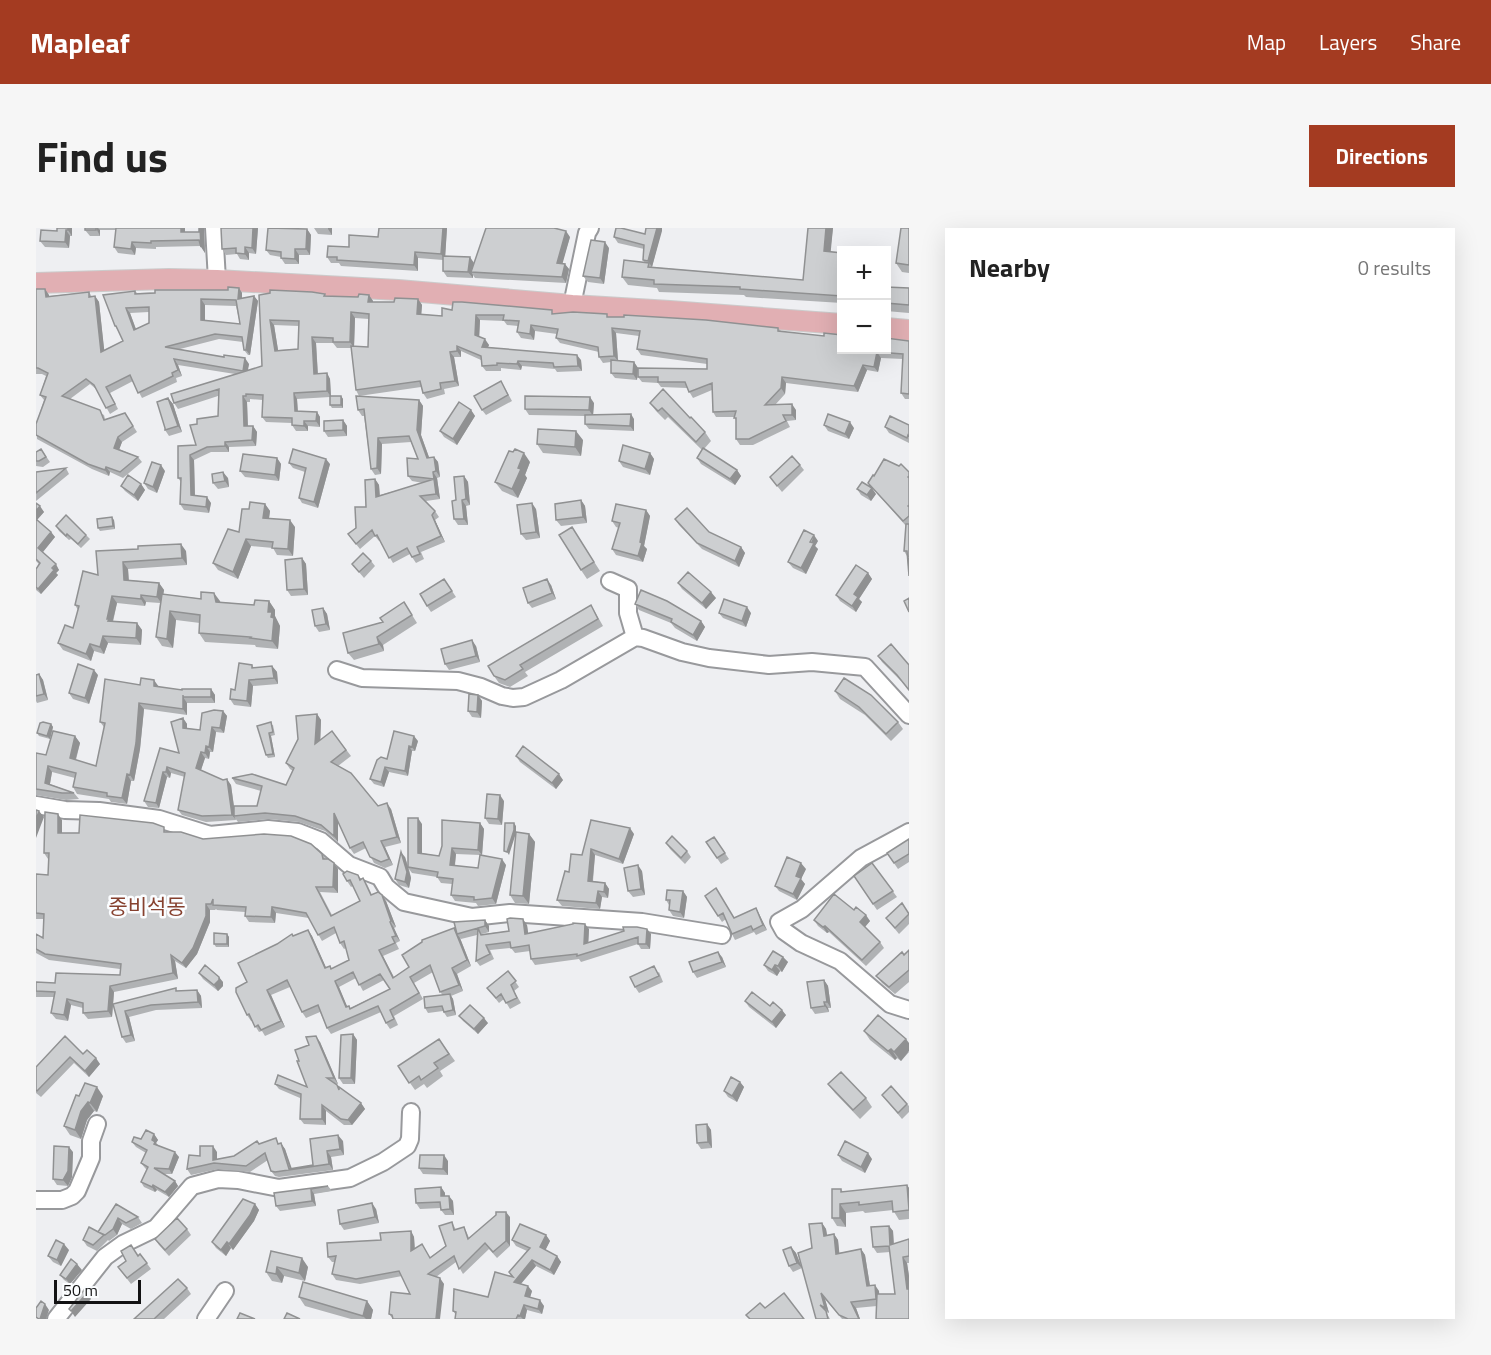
<!DOCTYPE html>
<meta charset="utf-8">
<style>
body{margin:0;font-family:"Titillium Web","Noto Sans KR",sans-serif;background:#f6f6f6;color:#222}
.controls{position:absolute;right:18px;top:18px;display:grid;overflow:hidden;border-radius:0px;box-shadow:0 6px 24px #0002}
.controls button{width:54px;height:54px;display:grid;place-items:center;padding:0;border:0;border-bottom:2px solid #e0e0e0;background:#fff;color:#222;font:30px sans-serif}
.scale{position:absolute;left:18px;bottom:15px;width:87px;box-sizing:border-box;padding-left:6px;border:3px solid #121213;border-top:0;font-size:16px;line-height:21px;white-space:nowrap;color:#121213;-webkit-text-stroke:4px #fbfdff;paint-order:stroke}
.list{margin:0;padding:0;list-style:none}
h2{display:flex;justify-content:space-between;align-items:center;height:78px;margin:0;padding:0 24px;font-size:26px}
h2 small{font-size:20px;font-weight:400;color:#767676}
.map{position:relative;flex:none;width:873px;height:1091px;overflow:hidden;border-radius:0px}
header{display:flex;align-items:center;gap:36px;box-sizing:border-box;height:84px;padding:0 30px;background:#a43b21;color:#fff}
header strong{font-size:28px}
nav{display:flex;gap:33px;margin-inline-start:auto;font-size:21px}
.intro{display:flex;align-items:center;justify-content:space-between;box-sizing:border-box;height:144px;padding:0 36px}
h1{margin:0;font-size:42px}
.button{padding:15px 27px;border-radius:0px;background:#a43b21;color:#fff;font-size:21px;font-weight:700}
main{display:flex;gap:36px;padding:0 36px}
aside{flex:1;background:#fff;border-radius:0px;box-shadow:0 6px 24px #0002}
.map>svg:first-child{display:block}
.lines{fill:none;stroke-linecap:round;stroke-linejoin:round}
.minor-casing{stroke:#98999c;stroke-width:20}
.major-casing{stroke:#cbcbcb;stroke-width:22}
.minor{stroke:#fff;stroke-width:16}
.major{stroke:#e1afb3;stroke-width:20}
.wall{fill:#b0b2b4;fill-rule:evenodd}
.shaded-wall{fill:#909192}
.building{fill:#cdcfd1;stroke:#909192;stroke-width:1.5;fill-rule:evenodd}
.labels{text-anchor:middle;dominant-baseline:central;stroke-width:5;stroke-linejoin:round;paint-order:stroke}
.quarter-label{font-size:21px;fill:#86412f;stroke:#fbfdff}
</style>
<header>
<strong>Mapleaf</strong>
<nav><a>Map</a><a>Layers</a><a>Share</a></nav>
</header>
<div class="intro"><h1>Find us</h1><a class="button">Directions</a></div>
<main>
<div class="map">
<svg width="873" height="1091" viewBox="0 0 873 1091">
<rect width="100%" height="100%" fill="#eeeff2"/>
<g class="lines">
<defs>
<path id="minor" d="M178,0L181,52
M536,77L551,5L554,0
M574,353L592,361V385L599,409
M301,442L326,450L422,453L445,459L466,468L477,470L488,469L525,452L599,409L607,410L646,424L673,430L733,437L776,434L829,439L873,487
M0,577L29,582L63,583L123,591L174,607L232,601L262,604L285,613L313,637L344,649L350,659L368,674L436,689L474,685L606,694L686,707
M873,604L825,630L766,681L743,694L748,703L765,715L804,733L854,776L873,782
M0,972H26L36,968L41,963L55,930V913L61,896
M20,1091L69,1029L87,1016L120,1000L156,958L182,951L202,952L243,960L314,950L347,934L371,918L374,911L375,884
M170,1091L189,1063"/>
<path id="major" d="M0,55L133,51L181,52L362,62L536,77L634,83L806,96
M850,100L873,102"/>
</defs>
<use href="#minor" class="minor-casing"/>
<use href="#major" class="major-casing"/>
<use href="#minor" class="minor"/>
<use href="#major" class="major"/>
</g>
<path class="wall" d="M36,0V8H34L33,20L9,19L4,13L21,3Z
M49,0H149V4H163V0H168L169,25L165,18L120,19V21L100,20L99,27L82,25L78,19L80,2H64V8H54L49,2Z
M222,0L220,26L213,25V32L204,31L201,26L190,27L186,21Z
M278,0H296V7L282,6Z
M343,0H411L409,28L438,35L534,9L526,35L533,41L530,55L439,50L437,47V50L411,49L407,43V32L382,30V43L305,38L303,35H295L291,29L313,19L342,9Z
M610,0H626L616,39L767,52L772,0H797L794,24L806,25V75L710,69L708,67L623,64L621,60L592,57L586,49L608,34L607,32L608,21L582,15L578,9L609,6Z
M873,0V45L866,44L860,35Z
M260,1H271L275,7L274,27H263V36H249L245,30V29L234,27L230,22Z
M573,20L568,56L552,54L547,48Z
M850,59L873,60V85L850,83Z
M203,60L206,65V70L218,68L222,73L214,127H212L208,122L207,114L183,111L144,121L213,136L211,143L226,138L223,67L289,66L290,68L322,69L333,67L337,73V74H358L382,71L386,77L385,86L406,88L416,82L573,89L742,100L745,103L806,122L873,113V171H869L865,165L867,131L845,130L842,144L831,142L822,164L750,155L749,166L739,177L760,182V192L751,193L754,199L717,217H704L700,211V192L698,189H680L677,184L676,162L657,170L651,160L625,159L622,155L606,154L602,149L671,141V136L605,127L601,121L603,108L580,105L582,133L598,134L602,140L601,152L579,150L575,145V134L567,135L563,129V124L524,115L520,110L521,106L499,103L498,112L485,110L481,104L482,98L471,97L468,93L444,92L443,109L453,117L452,119L545,132L546,143L521,144L519,141L486,138L485,142L465,140V143H450L446,138L445,132L425,123V129H418L423,158L408,161L409,166L391,171L387,165L385,159L323,168L320,162L315,120H301L297,115H280L282,146L291,145L294,151L295,168H305L307,171V180H296L294,177V169L261,171L262,183L281,184L284,189V199L272,198V203H260L256,197V195L230,194L226,189L227,172L214,171V174H211L212,198H217L221,204L220,218L193,219V224H175L158,232L159,267L175,275L173,285L148,282L144,276L145,254L142,250V218L160,217L161,196L182,188V168L142,181L138,175L199,146L142,137L146,148L140,150L141,154L106,170L97,153L74,165L82,181L74,186L60,161L54,156L34,171L68,187L69,191L92,190L101,204L86,214L83,221L102,229L106,234L87,250L74,244L73,248L56,241L1,211L0,196L8,172L4,167L10,148L6,146H0V61H9L13,68L53,64L56,69L59,68L63,74L68,122L87,113L83,104L79,98L99,63L101,65L192,62ZM169,77L200,78L204,96L169,92ZM113,84V95L100,101L94,85ZM319,90L333,91L332,119L318,118ZM238,97L263,98L262,121L242,122Z
M465,153L476,173L450,187L446,182Z
M132,170L137,176L146,204L133,208L129,202Z
M383,172L387,178L385,207L393,229H398L402,234L404,249L401,250L404,271L390,273L399,283L403,289L399,292L409,314L385,324L388,331L380,335L374,326L357,335L344,313H343L339,308L324,321L312,306L320,300L330,279L339,251L343,257L344,267L387,255L376,253L372,248L382,231L375,214L346,216L345,246L339,247L335,241L328,188H326L322,182Z
M558,175L557,187L598,191V203L553,201L549,196V188L493,187L489,181Z
M614,175L654,190L669,204L675,213L668,221L701,242L705,248L699,257L665,236L661,230L666,222L632,189L629,192L620,183Z
M435,182L439,188L421,217L408,209L404,203Z
M307,192L311,198V208L292,209L288,203Z
M788,197L818,200L813,211L792,203Z
M873,197V215L853,205L849,199Z
M547,212L545,228L507,225L501,216Z
M5,221L14,234L7,239L0,238V224Z
M614,225L618,231L614,247L587,239L583,233Z
M241,230L245,236L243,253L209,249L204,243Z
M494,234L489,247L491,250L482,270L466,263L459,254Z
M253,235L294,236L282,280L266,275L263,270L269,244L257,240Z
M764,237L768,242L746,264L734,249Z
M30,240L33,246L0,273V244Z
M129,243L121,265L112,261L108,255Z
M873,244V348L871,328L868,323L870,298L832,255L838,248Z
M428,248L432,254L434,277L430,278L432,297H422L418,291L420,272Z
M192,250L193,259L182,261L177,255Z
M105,256L109,262L102,273L89,263L85,258Z
M821,261L840,266L835,273L825,267Z
M545,272L549,278L551,295L525,298L520,292Z
M0,275L8,284L1,292L15,304L19,309L7,324L23,342L20,345L22,347L5,366L0,362V341L3,336L0,333Z
M229,276L234,283L233,290L259,299L257,328L241,327L237,320L215,318L202,351L182,342L177,335L203,304L213,281Z
M500,281L504,310L490,312L485,306Z
M610,282L614,288L608,318L611,321L607,334L580,327L576,321L583,300L580,299L576,293Z
M639,291L673,304L705,319L709,325L703,339L666,321L643,297Z
M78,292L79,301L64,303L62,300Z
M20,298L50,307L54,311L45,320L35,311L33,312L23,303Z
M536,299L564,343L551,351L545,342Z
M782,313L779,318L782,321L770,346L757,340L752,334Z
M60,323H150L151,337L92,341L93,352L123,355L128,362L127,366L184,373V374L218,377L233,373L239,382V388L244,398L242,421L220,419L219,417L169,414L163,405L164,395L140,392L137,420L126,418L120,409L124,375L110,374L109,378L81,375L77,394L101,395L106,402L105,417L72,415L68,426L58,423L55,433L27,422L22,415L37,400L42,382L39,377L62,347Z
M266,330L270,336L272,367L255,368L251,362Z
M335,333L339,338L328,350L316,336Z
M832,345L836,351L823,371L826,374L820,384L804,373L800,367Z
M408,351L420,369L395,384L391,378Z
M642,355L680,370L670,381L646,361Z
M515,357L520,371L496,380L492,375Z
M368,374L381,395L347,417L348,423L318,432L312,425Z
M599,376L665,393L669,399L661,413L639,400L635,395L603,382Z
M555,377L567,398L489,444L492,448L474,459L463,455L458,448Z
M287,380L291,386L294,402L283,404L279,398Z
M683,385H715L710,399L687,390Z
M440,418L444,434L413,442L409,436Z
M842,428L873,437L865,453L846,434Z
M216,437L218,440L236,438L241,444L242,456L217,458L215,479L198,477L194,471L199,462Z
M3,446L7,452L12,472L1,475L0,473V447Z
M62,447L53,476L37,471L33,465Z
M104,457L146,462L175,461L179,467V475H151V487L108,481L104,521L98,553H95L91,576L75,574L73,571L41,566L37,559L39,550L16,544L14,556L38,565L43,571L30,572L0,567V525L10,527L39,508L44,515L40,532L60,538L68,499L64,494Z
M799,463L862,494L867,501L855,513L829,487L804,471Z
M442,467L446,473L445,490L436,489L432,483Z
M187,483L191,488L188,505L180,504L177,524H174L173,531L169,530L165,542L195,557L198,578H221L225,563L200,556L196,550L250,557L257,543L254,541L250,535L281,486L285,492L284,512L296,503L315,528L302,538L342,578L355,581L365,615L349,619L357,637L349,640L338,635L330,620L318,626L314,620L302,594V614L289,603L263,594L233,591L202,594L199,590L200,592L170,594L146,587L142,582L149,549L135,545L134,550L131,549L123,580L112,579L108,573L124,520L143,525L147,490L151,496V500L164,502Z
M15,496L17,499L14,511L3,508L1,505Z
M237,497L239,507L235,508L239,529L232,530L230,527L221,498Z
M382,513L379,523H376L372,548L353,544L348,559L338,556L334,551L351,531Z
M480,528L527,552L520,561L484,534Z
M468,573L466,597L453,596L449,590Z
M26,592V605L131,604L167,611L286,626L290,631L298,635L302,641V665L284,664L296,687L324,673L317,658L315,659L311,653L322,647L325,651L331,656L336,667L350,673L360,699L358,700L364,713L360,715L363,721L347,728L358,749L373,739L418,700L421,703L449,692L453,698V704L446,706L473,703L491,697L492,705L553,701L552,715L611,701L615,706L614,721H605L602,716L545,734L543,731L499,737L495,731L494,723L479,725L475,720L454,722L458,731L444,738L440,733L441,707L425,711L424,710L435,738L421,746L427,763L415,768L417,771L420,787L411,789L407,783L392,785L389,780L406,767L397,744L378,755L387,771L358,788L362,797L354,801L350,795L345,784L295,806L291,800L284,784L270,790L266,784L254,759L235,767L249,799L229,808L226,803L223,804L216,793H215L211,787V754L257,708L272,702L276,708L290,740L294,738L296,741L313,732L310,720L308,721L304,715L300,705L286,713L273,690L240,685L239,695L213,694L209,688V684L181,682L180,681L179,682H174V694L161,726L150,740L139,733L142,751L78,764L76,789L52,791L47,785V780L35,777L32,793L20,791L15,785L18,769H0V754L19,755L84,747V741L13,732L0,725V706L7,710L8,691H0V646L12,647V631L8,625ZM320,750L327,763L348,752L354,761L314,780L311,779L303,759Z
M555,592L598,606L587,636L559,627L557,653L569,655L573,661L572,670L566,669L564,681L526,678L521,672L533,644L546,627Z
M444,595L448,601L446,627L470,637L460,676L442,678L440,675L419,673L415,667L416,656L405,655L401,649L376,645L373,641L375,650L373,660L363,657L359,651L369,629L372,638L386,596V625L403,628ZM420,626L444,627L442,640L419,638Z
M493,606L499,614L493,676L479,675L474,667Z
M678,609L693,631L685,636L670,614Z
M873,611V634L862,641L851,625Z
M630,615L651,623L655,629L649,636L634,621Z
M836,635L861,669L841,682L818,648Z
M770,641L765,651L769,656L761,672L743,663L739,658Z
M606,643L609,667L597,669L592,663Z
M647,663L651,669L648,690L637,688L633,682V677L630,672Z
M669,668L699,690L720,680L731,702L720,707L718,704L699,712L696,706L690,691L686,694Z
M818,682L834,693L829,699L844,714L848,720L830,738L793,704L791,705L782,698L778,692Z
M873,686V696L863,706L850,690Z
M191,706L193,709V719H180L178,716Z
M873,722V754L859,766L846,755L840,748Z
M686,729L690,739L661,750L657,744Z
M747,729L752,734L746,744L744,743L741,748L732,743L728,737Z
M472,743L483,759L478,763L485,775L474,781L468,771L463,775L451,760Z
M623,744L627,754L603,765L599,759Z
M163,745L187,754V758L182,763L167,751Z
M788,752L792,758L795,780H792L793,784L779,786L775,780Z
M161,762L165,768L166,780L120,782L93,789L99,813L90,815L86,809L77,776L142,763Z
M709,773L750,787L740,800L713,779Z
M423,788L452,795L442,806L427,793Z
M828,803L873,824L865,833L861,830L859,832L834,812Z
M317,806L321,812L319,856H307L303,850Z
M29,808L47,826L64,836L53,849L38,835L5,869L0,865V839Z
M403,811L419,833L404,843L407,848L391,860L388,856L379,862L362,838Z
M284,814L302,856H298L303,860L325,875L329,881L316,897H308L290,883V897L268,896L264,891V870L243,861L239,856L271,859L263,833Z
M704,854L708,859L701,874L692,869L688,863Z
M792,856L830,870L836,879L824,891L799,865Z
M846,867L871,876L873,878V884L866,891Z
M43,868H67L61,884L58,883L51,892L45,911L34,907L28,898Z
M671,896L675,902L676,920L665,921L661,915Z
M118,906L122,912L120,915L122,917L143,929L136,946H127L139,953L142,958L133,969L121,962L119,964L108,959L105,954L111,942L109,940L105,935L110,925L100,919L96,914Z
M274,911L307,913L308,927L295,929L297,942L243,949L239,948L235,943L232,932L214,944L182,941L155,947L151,941L164,928L181,924V931L198,928L223,916L244,915L249,921L255,941L277,937Z
M37,924L36,949L32,958L21,957L17,951Z
M802,927L836,931L829,945L806,933Z
M412,933V947L387,946L383,940Z
M871,957L873,960V991L863,992L857,982L829,985L827,983L810,985V999L801,998L796,990L805,961L807,964Z
M292,958L296,963L278,966L280,978L244,983L240,978L238,965Z
M405,959L409,965V968L417,973L418,987H409L405,982V980L384,981L380,975Z
M80,976L102,989L106,995L95,1001L86,996L81,1007L73,1013L72,1012L61,1023L51,1018L47,1012L62,1004Z
M219,976L223,982L218,993L197,1022L195,1020L190,1028L180,1020L176,1014Z
M340,981L343,995L308,1002L304,996Z
M474,989V1018L461,1030L453,1021L427,1046L420,1034L400,1049L408,1056L357,1091L353,1086L374,1066L366,1048L324,1056L300,1052L296,1046L299,1034H296L292,1029L345,1012L375,1003L378,1009L379,1021L394,1029L410,1018L416,994L420,1002L428,999L431,1005L433,1010Z
M786,995L790,1001L791,1007L798,1006L802,1012L803,1025L825,1021L829,1027L834,1058L843,1063V1066H859L854,1024L841,1025L837,1019L853,998L857,1003L858,1016L873,1011V1035H871L873,1048V1091L841,1078L820,1080L824,1091H806L789,1071L793,1085L790,1084L794,1091H780L776,1020Z
M151,1001L155,1007L133,1028L123,1017L119,1011Z
M510,1007L514,1013L509,1022L521,1028L525,1034L518,1047L500,1038L485,1056L496,1063L494,1069L508,1078L506,1086L491,1082L489,1091H419L420,1087L417,1083L452,1069L477,1049L491,1023L480,1018L476,1012Z
M755,1019L760,1025L766,1040L757,1044L753,1038Z
M33,1022L25,1038L17,1034L12,1028Z
M235,1023L272,1039L269,1053L248,1048L246,1055L236,1053L230,1044Z
M104,1026L115,1041L95,1056L82,1039Z
M46,1042L34,1056L28,1052L24,1047Z
M151,1060L155,1066L128,1091H98Z
M263,1069L331,1073L337,1082L335,1091H315L269,1078Z"/>
<path class="shaded-wall" d="M32,0H36V8L32,2Z
M60,0H62L64,2V8Z
M145,0H149V10L145,4Z
M164,0H168L169,25L165,19Z
M217,0H222L220,26L216,20Z
M292,0H296V7L292,1Z
M407,0H411L409,32L405,26Z
M621,0H626V3L616,39L612,33Z
M790,0H797L794,31L788,23Z
M271,1L275,7L274,27L270,21Z
M30,2L34,8L33,20L29,14Z
M530,3L534,9L525,41L521,35Z
M96,14L100,20L99,27L95,21Z
M569,14L573,20L568,56L564,50Z
M209,19L213,25V32L209,26Z
M259,21L263,27V36L259,31Z
M379,24L382,30V43L378,37Z
M434,29L438,35L435,44L437,47V50L432,44Z
M529,36L533,41L530,55L526,49Z
M203,60L206,65V76L202,71Z
M9,61L13,67L14,74L10,69Z
M333,67L337,73L336,80L332,74Z
M59,68L63,74L69,129L65,124Z
M218,68L222,73L214,127L210,122Z
M165,71L169,77V97L165,92Z
M382,71L386,77L385,91L381,86Z
M90,80L94,85L102,107L98,102Z
M315,84L319,90L318,120L314,114Z
M440,87L444,92L443,113L439,107Z
M234,92L238,97L243,128L239,123Z
M495,97L499,103L498,112L494,106Z
M576,100L580,105L582,133L578,128Z
M276,109L280,115L282,151L278,146Z
M449,111L453,117L450,124L446,119Z
M421,118L425,123V129L421,123Z
M414,124L418,129L423,158L419,153Z
M841,124L845,130L842,144L838,139Z
M541,127L545,132L546,143L542,138Z
M209,130L213,136L211,148L207,143Z
M138,131L142,137L146,148L142,142Z
M482,133L486,138L485,142L481,136Z
M598,134L602,140L601,152L597,146Z
M827,137L831,142L822,164L818,158Z
M291,145L294,151L295,169L291,163Z
M746,149L750,155L749,166L745,160Z
M258,165L261,171L262,188L259,183Z
M207,168L211,174L212,203L208,198Z
M305,168L307,171V180L305,177Z
M554,169L558,175L557,188L553,182Z
M132,170L137,176L146,204L142,198Z
M383,172L387,178L385,207L395,235L391,230L381,202Z
M756,176L760,182V192L756,187Z
M435,182L439,188L421,217L417,211Z
M281,184L284,189V199L280,193Z
M595,186L598,191V203L594,198Z
M307,192L311,198V208L307,202Z
M268,193L272,198V203L268,198Z
M814,194L818,200L813,211L809,206Z
M217,198L221,204L220,218L216,212Z
M540,203L547,212L545,228L539,219Z
M82,209L86,214L82,225L78,220Z
M342,210L346,216L345,246L341,240Z
M189,214L193,219V224L189,218Z
M488,225L494,234L489,247L491,250L482,270L476,261L482,240Z
M614,225L618,231L614,247L609,241Z
M154,227L158,232L159,272L155,267Z
M398,229L402,234L404,249L400,243Z
M241,230L245,236L243,253L239,247Z
M290,231L294,236L282,280L278,274Z
M125,237L129,243L121,265L117,259Z
M70,239L74,244L73,248L69,242Z
M701,242L705,248L699,257L694,251Z
M187,244L192,250L193,259L189,253Z
M397,244L401,250L402,257L398,251Z
M428,248L432,254L434,277L430,271Z
M339,251L343,257L344,274L340,269Z
M398,251L402,257L404,271L400,266Z
M105,256L109,262L102,273L98,267Z
M836,260L840,266L835,273L831,267Z
M171,269L175,275L173,285L170,279Z
M426,272L430,278L432,297L428,291Z
M545,272L549,278L551,295L547,289Z
M496,275L500,281L504,310L500,304Z
M229,276L234,283L232,297L227,290Z
M4,278L8,284L0,293V283Z
M610,282L614,288L608,318L611,321L607,334L602,328L604,314Z
M396,287L399,292L409,314L405,308Z
M76,289L78,292L79,301L77,298Z
M254,292L259,299L257,328L252,321Z
M15,304L19,309L6,325L2,320Z
M778,307L782,313L779,318L782,321L770,346L765,340Z
M210,311L215,318L202,351L197,344Z
M145,316L150,323L151,337L146,330Z
M705,319L709,325L703,339L699,333Z
M266,330L270,336L272,367L268,361Z
M87,334L92,341L93,359L88,352Z
M20,336L23,342L20,345L22,347L5,366L2,361Z
M832,345L836,351L823,371L826,374L820,384L816,378L818,366Z
M511,351L515,357L520,371L516,365Z
M123,355L128,362L126,376L121,369Z
M675,364L680,370L670,381L666,375Z
M178,365L184,373L186,382L180,374Z
M105,367L110,374L109,378L105,371Z
M76,368L81,375L76,396L77,398L71,391Z
M233,373L239,382V388L244,398L242,421L236,413L232,384Z
M711,379L715,385L710,399L706,393Z
M287,380L291,386L294,402L290,396Z
M134,383L140,392L137,420L131,411Z
M665,393L669,399L661,413L657,407Z
M101,395L106,402L105,417L100,410Z
M67,408L72,415L68,426L64,419Z
M341,409L347,417L348,423L343,416Z
M436,412L440,418L444,434L440,428Z
M54,416L58,423L55,433L50,426Z
M236,438L241,444L242,456L238,450Z
M58,442L62,447L53,476L49,470Z
M3,446L7,452L12,472L8,466Z
M118,452L123,459L118,458Z
M213,452L217,458L215,479L211,473Z
M175,461L179,467V475L175,469Z
M442,467L446,473L445,490L441,484Z
M147,469L151,475V487L147,481Z
M103,475L108,481L104,521L98,553L94,547Z
M187,483L191,488L188,505L184,500Z
M281,486L285,492L284,522L279,516Z
M147,490L151,496V505L147,500Z
M15,496L17,499L14,511L11,508Z
M176,499L180,504L177,524L173,519Z
M233,505L235,508L239,529L237,526Z
M39,508L44,515L38,537L34,530Z
M378,508L382,513L379,523L376,519Z
M170,518L174,524L173,531L169,525Z
M373,518L376,523L372,548L369,543Z
M165,524L169,530L164,545L160,540Z
M12,538L16,544L13,561L9,555Z
M131,539L135,545L134,550L130,544Z
M349,539L353,544L348,559L345,554Z
M127,544L131,549L123,580L120,575Z
M91,546L95,553L91,576L86,570Z
M523,546L527,552L520,561L516,555Z
M191,551L195,557L199,587L198,588L200,592L196,587Z
M464,567L468,573L466,597L462,591Z
M351,575L355,581L365,615L361,609Z
M3,583L8,589L0,610V592Z
M298,585L302,591V614L298,608Z
M22,586L26,592V611L22,605Z
M382,590L386,596V631L382,625Z
M444,595L448,601L446,627L442,622Z
M478,595L480,598V605L473,627L471,624Z
M594,600L598,606L587,636L583,631Z
M493,606L499,614L493,676L487,668Z
M345,613L349,619L357,637L353,631Z
M416,620L420,626L418,643L414,637Z
M555,621L559,627L556,659L552,653Z
M365,624L369,629L375,650L373,660L369,654Z
M466,631L470,637L460,676L456,670Z
M298,635L302,641V665L297,659Z
M765,635L770,641L765,651L769,656L761,672L757,666L760,648Z
M602,637L606,643L609,667L605,661Z
M569,655L573,661L572,670L568,664Z
M562,663L566,669L564,681L560,675Z
M647,663L651,669L648,690L644,684Z
M346,667L350,673L360,699L355,693Z
M170,676L174,682V694L161,726L150,740L146,735Z
M236,679L240,685L239,695L235,689Z
M720,680L731,702L727,697Z
M830,687L834,693L828,700L824,694Z
M487,691L491,697L493,711L489,706Z
M449,692L453,698V704L449,698Z
M354,694L358,700L364,713L360,708Z
M549,696L553,701L552,722L548,716Z
M789,698L793,704L791,705L787,699Z
M418,700L422,705L421,706L424,710L435,738L431,732Z
M611,701L615,706L614,721L610,716Z
M272,702L276,708L293,746L289,740Z
M191,706L193,709V719L191,716Z
M343,722L347,728L361,756L357,750Z
M682,724L686,729L690,739L686,734Z
M135,727L139,733L142,751L137,745Z
M747,729L752,734L746,744L742,738Z
M739,737L744,743L741,748L736,742Z
M416,740L421,746L427,763L423,757Z
M183,749L187,754V758L182,763L178,757Z
M788,752L792,758L795,780L791,774Z
M299,753L303,759L314,785L310,779Z
M74,758L78,764L76,789L72,783Z
M161,762L165,768L166,780L162,774Z
M231,762L235,767L249,799L245,793Z
M414,766L417,771L420,787L417,782Z
M31,771L35,777L32,793L28,787Z
M788,774L792,780L793,784L789,778Z
M746,782L750,787L740,800L736,794Z
M89,783L93,789L99,813L95,807Z
M448,790L452,795L442,806L438,801Z
M317,806L321,812L319,856L315,850Z
M280,808L284,814L302,856L298,850Z
M870,811L873,815V823L865,833L858,824Z
M855,821L861,830L859,832L852,823Z
M60,830L64,836L53,849L49,843Z
M704,854L708,859L701,874L696,868Z
M61,859L67,868L61,884L54,875Z
M52,874L58,883L51,892L45,911L39,902L45,883Z
M325,875L329,881L316,897L312,892Z
M286,877L290,883V897L286,891Z
M671,896L675,902L676,920L672,914Z
M118,906L122,912L120,915L123,919L121,921L116,912Z
M302,907L307,913L308,927L304,921Z
M245,915L249,921L256,941H254Z
M177,918L181,924V935L177,932Z
M33,919L37,924L36,949L32,958L27,952Z
M291,923L295,929L297,942L293,936Z
M139,924L143,929L136,946L133,941Z
M832,925L836,931L829,945L825,939Z
M408,927L412,933V947L407,941Z
M139,953L142,958L133,969L129,964Z
M117,957L121,962L119,964L116,959Z
M871,957L873,960V981Z
M405,959L409,965V974L405,968Z
M275,961L278,966L280,978L276,973Z
M413,968L417,973L418,987L414,981Z
M336,975L340,981L343,995L339,989Z
M219,976L223,982L218,993L197,1022L193,1016Z
M804,976L810,985V999L804,990Z
M470,984L474,989V1018L470,1013Z
M82,990L86,996L81,1007L77,1001Z
M786,995L790,1001L792,1013L788,1008Z
M853,998L857,1003L858,1022L854,1017Z
M375,1003L378,1009L379,1028L375,1023Z
M798,1006L802,1012L804,1031L800,1026Z
M510,1007L514,1013L508,1025L504,1019Z
M191,1014L195,1020L190,1028L185,1022Z
M28,1016L33,1022L25,1038L21,1032Z
M755,1019L760,1025L766,1040L761,1035Z
M825,1021L829,1027L835,1064L831,1058Z
M521,1028L525,1034L518,1047L514,1042Z
M867,1029L871,1035L873,1048V1063L871,1061Z
M266,1030L272,1039L269,1053L263,1045Z
M496,1032L500,1038L482,1059L478,1054Z
M41,1036L46,1042L34,1056L30,1051Z
M241,1039L248,1048L246,1055L240,1046Z
M404,1050L408,1056L404,1091H400Z
M839,1057L843,1063L844,1077L840,1071Z
M492,1058L496,1063L493,1073L489,1068Z
M51,1065L55,1071L39,1089L35,1083Z
M785,1065L789,1071L793,1085L789,1080Z
M504,1072L508,1078L506,1086L502,1081Z
M331,1073L337,1082L335,1091H330L327,1088Z
M815,1074L820,1080L824,1091H823Z
M9,1076L13,1082L10,1091H4Z
M488,1077L491,1082L489,1091H487L484,1088Z"/>
<path class="building" d="M21,0H32V2H30L29,14L4,13L5,2L21,3Z
M49,0H60V2H49Z
M80,0H145V4H163V0H164L165,19L163,12L115,13V15L96,14L95,21L78,19Z
M185,0H217L216,20L209,19V26L200,25V20L186,21Z
M232,0L271,1L270,21H259V31L245,30V24L230,22Z
M343,0H407L405,26L379,24L378,37L301,32V29H291L292,18L313,19V7L342,9Z
M450,0H518L530,3L521,35L529,36L526,49L435,44Z
M580,0H585L609,6L610,0H621L612,33L607,32L608,17L578,9Z
M772,0H790L788,23L806,25V68L704,61V59L618,56V52L586,49L588,32L613,35L612,39L767,52Z
M865,0H873V37L860,35Z
M555,12L569,14L564,50L547,48Z
M407,28L434,29L432,44L407,43Z
M192,59L203,60L202,71L218,68L210,122H208L206,109L179,106L129,119L188,129V127L209,130L207,143L138,131L142,142L136,145L137,148L102,165L94,147L70,159L79,176L70,180L58,157L50,151L26,168L64,182L68,192L89,185L97,198L82,209L78,220L102,229L84,244L70,239L69,242L52,236L0,207V196L10,169L4,167L12,145L2,140H0V61H9L10,69L53,64V69L59,68L65,124L87,113L80,98H79L67,67L99,63V66L119,65V62H192ZM165,71L200,72L204,96L165,92ZM113,79V95L98,102L90,80Z
M850,59L873,60V77L850,75Z
M234,62L276,64L289,66L288,68L322,69L323,66L333,67L332,74H358L359,70L382,71L381,86L406,88V80L416,82L417,74H426L516,82V86L537,84L571,86V89H588V87L670,92L742,100V103L788,108V105L806,107V122H850V110L873,113V166L865,165L867,126L841,124L838,139L827,137L818,158L746,149L745,160L729,177L756,176V187H747L750,193L713,211H700V190H698L700,183L677,184L676,155L653,164L649,154H622V149H602V140L671,141V131L601,121L604,103L576,100L578,128L563,129L562,119L520,110L522,101L495,97L494,106L481,104L483,93L467,92L468,87H440L439,107L449,111L446,119L541,127L542,138L518,139L517,135L482,133L481,136L461,135V137L446,138L445,128L421,118V123L414,124L419,153L404,155L405,161L387,165L384,153L320,162L315,118L332,119L333,86L315,84L314,114H297V110L276,109L278,146L291,145V163L258,165L259,183L281,184L280,193H268V198L256,197V190L226,189L227,167L210,166V168H207L208,198H217L216,212L189,214V218L171,219L154,227L155,267L171,269L170,279L144,276L145,250H142V218L160,217L154,197L161,196V191L182,188L183,161L138,175L135,166L226,138L223,67L234,65ZM234,92L263,93L262,121L239,123Z
M575,132L598,134L597,146L575,145Z
M465,153L472,167L446,182L438,168Z
M627,161L654,190L655,189L669,204L660,214L626,180L622,183L614,175Z
M294,168H305V177H294Z
M320,168L383,172L381,202L391,230L398,229L400,243L397,244L398,251L372,248L371,230L382,231L373,208L342,210L341,240L335,241L328,181L322,182Z
M489,168L554,169L553,182L489,181Z
M132,170L142,198L129,202V200L121,174Z
M423,174L435,182L417,211L404,203Z
M595,186L594,198L549,196V187Z
M792,186L814,194L809,206L788,197Z
M854,188L873,197V208L872,207L871,210L849,199Z
M307,192V202L288,203V193Z
M502,201L540,203L539,219L501,216Z
M587,217L614,225L609,241L583,233Z
M667,220L701,242L694,251L661,230Z
M5,221L10,229L3,233H0V224Z
M257,221L290,231L278,274L263,270L270,240L253,235Z
M479,221L488,225L482,240L485,241L476,261L459,254L473,223L477,224Z
M207,226L241,230L239,247L204,243Z
M756,228L764,237L741,258L734,249Z
M848,231L863,238L865,236L873,244V248L872,249L873,250V277L872,278L873,279V288L867,293L832,255L837,247L838,248Z
M116,234L125,237L117,259L108,255Z
M30,240L0,265V244Z
M187,244L189,253L177,255L176,246Z
M92,247L105,256L98,267L85,258Z
M428,248L430,271L426,272L428,291H418L416,273L420,272L418,249Z
M339,251L340,269L398,251L400,266L384,268L399,283L396,287L405,308L381,319L384,326L376,329L371,320L353,330L341,307L339,308L336,302L320,316L312,306L320,300L319,279H330L329,252Z
M826,254L836,260L831,267L821,261Z
M545,272L547,289L520,292L519,276Z
M214,274L229,276L227,290L254,292L252,321L236,320L237,314L210,311L197,344L177,335L192,301L203,304L206,281H213Z
M0,275L4,278L0,283Z
M496,275L500,304L485,306L481,277Z
M580,276L610,282L604,314L606,315L602,328L576,321L584,295L576,293Z
M651,280L673,304L705,319L699,333L661,315L639,291Z
M30,287L50,307L42,316L31,306L30,308L20,298Z
M76,289L77,298L62,300L61,291Z
M0,291L15,304L2,320L20,336L16,340L18,342L2,361L0,359V341L4,335L0,331Z
M870,296H873V348L871,323H868Z
M536,299L558,334L545,342L523,307Z
M768,302L778,307L774,314L778,315L765,340L752,334Z
M145,316L146,330L87,334L88,352L123,355L121,369L105,367V371L76,368L71,391H73L72,393L101,395L100,410L67,408L64,419L54,416L50,426L22,415L29,397L37,400L43,378L39,377L47,343L62,347L60,323L102,321V318Z
M327,325L335,333L323,344L316,336Z
M266,330L268,361L251,362L249,332Z
M820,337L832,345L818,366L822,369L816,378L800,367Z
M652,344L675,364L666,375L642,355Z
M408,351L416,363L391,378L384,366Z
M511,351L516,365L492,375L487,360Z
M605,362L631,373L665,393L657,407L635,394L636,391L599,376Z
M165,364L178,365L180,374L218,377L219,372L233,373L232,384H236L235,389L238,390L236,413L214,410L215,409L163,405L164,387L134,383L131,411L120,409L126,366L165,371Z
M873,370V384L868,373Z
M688,371L711,379L706,393L683,385Z
M368,374L376,387L341,409L343,416L312,425L307,405L347,394L344,390Z
M555,377L562,391L484,437L487,441L469,452L458,448L452,438Z
M287,380L290,396L279,398L276,382Z
M436,412L440,428L409,436L405,421Z
M855,416L873,437V462L861,447L842,428Z
M203,435L216,437V440L236,438L238,450L213,452L211,473L194,471L195,461L199,462Z
M42,436L58,442L49,470L33,465Z
M3,446L8,466L0,468V447Z
M105,450L118,452V458L146,462V461H175V469H147V467V481L103,475L100,515L94,547L91,546L86,570L71,568V565L37,559L40,545L12,538L9,555L38,565H26L0,561V525L10,527L17,503L39,508L34,530L60,538L69,495L64,494L69,451L104,457Z
M808,450L835,467L862,494L850,506L823,479L799,463Z
M433,466L442,467L441,484L432,483Z
M178,482L187,483L184,500L176,499L173,519L170,518L169,525L165,524L160,540L187,552L191,551L196,587L166,588L142,582L149,545L131,539L130,544H127L120,575L108,573L124,520L143,525L135,494L147,490V500L164,502L166,485Z
M281,486L279,516L296,503L310,522L295,534L315,545L342,578L351,575L361,609L345,613L353,631L345,634L334,629L327,614L314,620L298,585V608L285,597L259,588L229,585L198,588V578H221L226,558L196,550L216,546L250,557L258,540L250,535L262,511L260,488Z
M7,494L15,496L11,508L1,505L4,495Z
M235,494L237,504L233,505L237,526L230,527L221,498Z
M358,503L378,508L376,519L373,518L369,543L349,539L345,554L334,551L341,532L345,529L351,531Z
M487,518L523,546L516,555L480,528Z
M451,566L464,567L462,591L449,590Z
M0,582L3,583L0,592Z
M9,584L22,586V605H43L44,587L117,595L128,599V604H145L167,611L228,606L255,608L275,616L286,626L287,631H292L298,635L297,659H280L295,688L324,673L314,652L311,653L307,646L311,643L322,647L324,652L327,650L335,667L342,664L346,667L355,693L354,694L360,708L356,709L359,715L343,722L357,750L373,739L366,727L386,714V712L418,700L431,732L416,740L423,757L404,764L394,737L374,749L383,765L354,782L358,791L350,795L342,778L291,800L282,777L266,784L251,752L231,762L245,793L225,802L222,797L219,799L213,786L211,787L200,764V760L211,754L202,735L241,716L256,706L257,708L272,702L289,740L294,738L295,741L313,732L308,713L304,715L298,699L282,707L270,685L236,679L235,689L209,688L210,679L177,677V671L175,676H170V688L157,720L146,735L135,727L137,745L74,758L72,783L47,785V775L31,771L28,787L15,785L19,764L0,763V754L19,755L20,745L84,747L85,736L9,726L0,721V706L7,710L8,686L0,685V646L12,647L13,625H8ZM317,744L323,757L344,746L354,761L314,781L313,778L310,779L299,753Z
M372,590H382V625L403,628L406,618V592L444,595L442,622L416,620L414,637L442,640L444,627L466,631L456,670L438,672V669L415,667L417,651L401,649L402,644L372,639Z
M555,592L594,600L583,631L555,621L552,653L569,655L568,664L562,663L560,675L521,672L529,643L533,644L535,626L546,627Z
M469,595H478V602L471,624L468,623Z
M480,604L493,606L487,668L474,667Z
M636,608L651,623L645,630L630,615Z
M678,609L689,625L681,630L670,614Z
M873,611V626L858,635L851,625Z
M365,624L371,644L369,654L359,651Z
M751,629L765,635L760,648L765,650L757,666L739,658Z
M836,635L857,663L837,676L818,648Z
M602,637L605,661L592,663L588,640Z
M680,660L698,690L720,680L727,697L717,702L715,698L696,706L687,685L682,688L669,668Z
M631,662L647,663L644,684L633,682L634,672H630Z
M798,666L818,682L820,679L830,687L824,694L844,714L826,732L789,698L787,699L778,692Z
M866,675L873,686L859,700L850,690Z
M474,690L487,691L489,706L537,696V695L549,696L548,716L588,703L587,699H601L611,701L610,716H602V709L541,728V726L495,731L493,717L475,720L474,714L450,717L454,726L440,733L442,700L421,706L418,694L449,692V698L442,700L445,707L473,703L471,691Z
M178,705L191,706V716H178Z
M873,722V742L853,759L840,748L866,724L868,727Z
M737,723L747,729L742,738L739,737L736,742L728,737Z
M682,724L686,734L657,744L653,734Z
M169,737L183,749V752L178,757L163,745Z
M618,738L623,748L599,759L594,749Z
M472,743L480,753L475,757L481,770L470,775L465,766L460,770L451,760Z
M788,752L791,774H788L789,778L775,780L771,754Z
M140,760V763L161,762L162,774L115,777L89,783L95,807L86,809L77,776Z
M716,764L734,778L737,774L746,782L736,794L709,773Z
M414,766L417,782L408,784L406,778L389,780L388,769Z
M434,777L448,790L438,801L423,788Z
M842,787L870,811L858,824L855,821L852,823L828,803Z
M317,806L315,850H303L305,807Z
M29,808L47,826L51,822L60,830L49,843L34,829L1,863L0,862V839Z
M280,808L298,850H291L301,857L303,862V859L325,875L312,892L305,891L286,877V891H264L265,866L239,856L242,847L271,859L261,833H263L259,822L273,817L270,809Z
M403,811L413,826L398,835L402,840L385,852L383,848L373,855L362,838Z
M805,844L830,870L817,882L792,856Z
M695,849L704,854L696,868L688,863Z
M49,855L61,859L54,875L52,874L45,883L39,902L28,898L40,867L43,868Z
M855,858L871,876L862,885L846,867Z
M671,896L672,914L661,915L660,897Z
M110,902L118,906L116,912L119,914L118,916L139,924L133,941L118,940L139,953L129,964L117,957L116,959L105,954L112,939L105,935L111,922L96,914L98,909L105,911Z
M302,907L304,921L291,923L293,936L239,944L235,943L229,925L210,938L178,935L151,941L153,927L164,928V918H177V932L198,928L221,913L223,916L240,910L242,916L245,915L253,941L277,937L274,911Z
M809,913L832,925L825,939L802,927Z
M18,918L33,919L32,943L27,952L17,951Z
M384,927H408L407,941L383,940Z
M871,957L873,982L857,984L856,973L823,977V974L804,976V990H796V961H805V964Z
M292,958L275,961L276,973L240,978L238,965Z
M405,959V968H413L414,981L405,982L404,974L380,975L379,961Z
M207,971L219,976L214,987L193,1016L191,1014L185,1022L176,1014Z
M336,975L339,989L304,996L302,982Z
M80,976L102,989L90,995L82,990L77,1001L69,1007L62,1004Z
M460,984H470V1013L457,1024L449,1015L423,1041L418,1028L392,1046L404,1050L400,1091H357L356,1087L353,1086L355,1064L374,1066L363,1043L320,1051L296,1046L300,1028L292,1029L291,1015L345,1012L344,1005L375,1003V1023L386,1016L394,1030L410,1018L403,998L416,994L418,1002L428,999L432,1011L460,987Z
M141,990L151,1001L129,1022L119,1011Z
M786,995L788,1008L798,1006L800,1026L825,1021L831,1058L839,1057L840,1071L815,1074L823,1091H812L803,1087L785,1065L789,1080L784,1077L790,1083L792,1091H780L762,1025L776,1020L773,996Z
M484,996L510,1007L504,1019L521,1028L514,1042L496,1032L478,1054L492,1058L489,1068L504,1072L502,1081L488,1077L484,1088L482,1087L480,1091H419L420,1084L417,1083L418,1061L452,1069L459,1044L477,1049L473,1044L494,1020L476,1012Z
M853,998L854,1017L873,1011V1028L867,1029L871,1061H873V1091H840L841,1066H859L853,1018L837,1019L835,999Z
M53,999L68,1007L57,1017L47,1012Z
M20,1012L28,1016L21,1032L12,1028Z
M95,1017L102,1028L104,1026L111,1035L91,1050L82,1039L90,1033L85,1023Z
M755,1019L761,1035L753,1038L747,1022Z
M235,1023L266,1030L263,1045L241,1039L240,1046L230,1044Z
M35,1031L41,1036L30,1051L24,1047Z
M142,1051L151,1060L118,1091H98Z
M267,1054L331,1073L327,1088L263,1069Z
M48,1062L51,1065L35,1083L33,1081Z
M748,1065L768,1091H714L710,1087L724,1075L729,1080Z
M5,1073L9,1076L4,1091H3L0,1089V1080Z
M204,1085L219,1091H201Z
M251,1085L264,1091H248Z"/>
<g class="labels">
<g class="quarter-label">
<text x="111" y="678">중비석동</text>
</g>
</g>
</svg>
<div class="controls">
<button>+</button>
<button>−</button>
</div>
<div class="scale">50 m</div>
</div>
<aside>
<h2>Nearby<small>0 results</small></h2>
<ul class="list">
</ul>
</aside>
</main>
